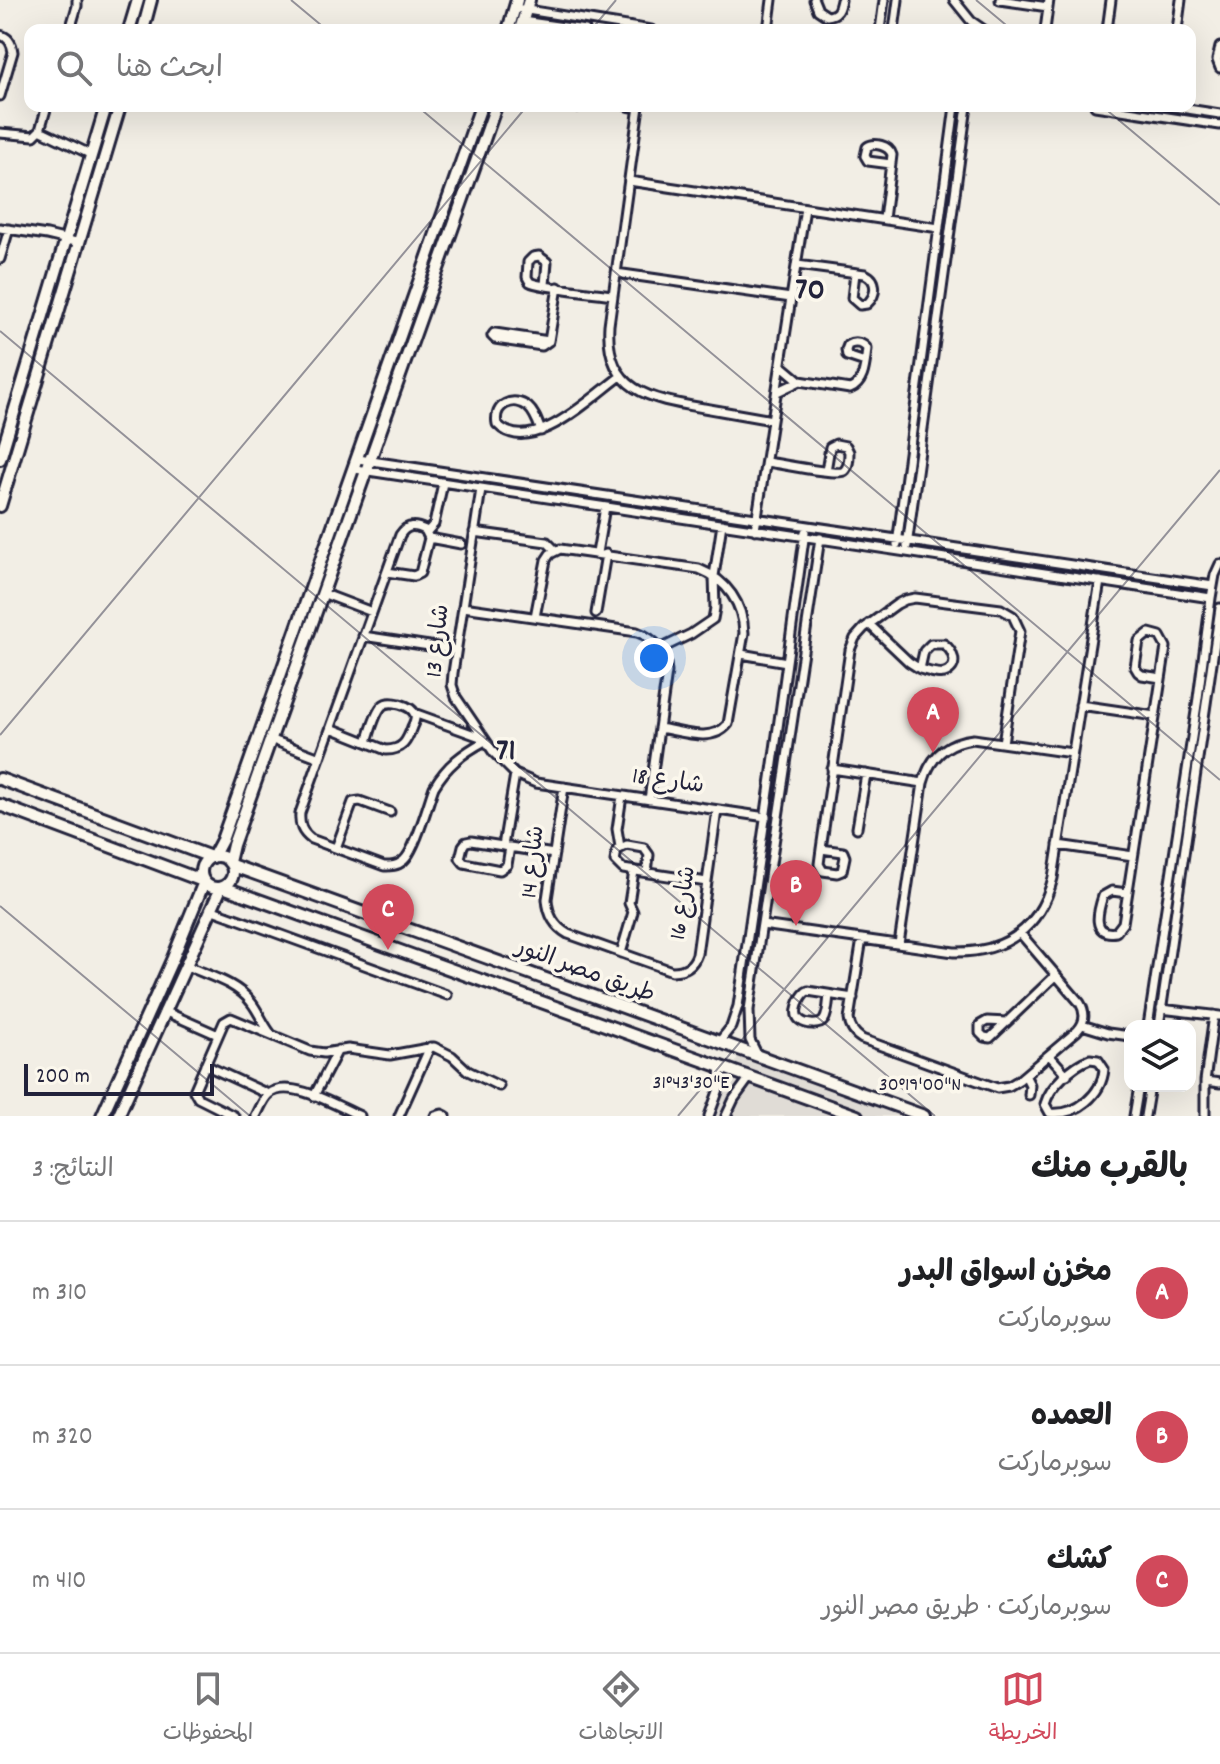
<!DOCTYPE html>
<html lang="ar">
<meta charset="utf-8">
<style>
body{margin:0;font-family:Dekko,"Playpen Sans Arabic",sans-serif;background:#f2f2f2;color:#202124;direction:rtl}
.controls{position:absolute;right:24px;bottom:24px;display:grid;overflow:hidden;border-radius:16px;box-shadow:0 8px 32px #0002}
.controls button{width:72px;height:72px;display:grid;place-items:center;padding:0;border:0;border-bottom:2px solid #e0e0e0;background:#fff;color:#202124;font:40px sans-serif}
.scale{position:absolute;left:24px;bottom:20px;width:190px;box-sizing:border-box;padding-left:8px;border:4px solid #22223b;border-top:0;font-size:22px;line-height:28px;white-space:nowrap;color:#22223b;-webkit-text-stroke:6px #fbf7ec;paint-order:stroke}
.you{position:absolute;left:654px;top:658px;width:28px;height:28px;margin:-20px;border:6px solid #fff;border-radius:50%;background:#1a73e8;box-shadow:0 0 0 12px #1a73e833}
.badge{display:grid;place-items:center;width:52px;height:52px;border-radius:50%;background:#d1495b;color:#fff;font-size:26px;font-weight:700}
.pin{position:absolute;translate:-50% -66px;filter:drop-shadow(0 2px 4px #0008)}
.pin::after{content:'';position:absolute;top:42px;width:28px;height:24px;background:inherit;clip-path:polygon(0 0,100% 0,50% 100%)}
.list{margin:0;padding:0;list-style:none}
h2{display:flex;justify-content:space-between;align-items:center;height:104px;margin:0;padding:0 32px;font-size:34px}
h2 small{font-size:26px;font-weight:400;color:#757577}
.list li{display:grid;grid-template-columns:52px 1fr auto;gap:24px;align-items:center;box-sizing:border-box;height:144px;padding:0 32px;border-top:2px solid #e0e0e0}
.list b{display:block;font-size:30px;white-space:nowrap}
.list p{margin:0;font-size:26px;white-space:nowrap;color:#757577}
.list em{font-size:26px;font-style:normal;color:#757577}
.icon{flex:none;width:44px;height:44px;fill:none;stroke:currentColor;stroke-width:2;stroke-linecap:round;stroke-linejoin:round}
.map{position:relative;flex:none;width:1220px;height:1116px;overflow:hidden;direction:ltr}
.search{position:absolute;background:#fff;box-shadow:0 8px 32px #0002;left:24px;right:24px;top:24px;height:88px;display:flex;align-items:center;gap:20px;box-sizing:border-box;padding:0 28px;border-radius:16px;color:#757577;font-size:30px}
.sheet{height:536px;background:#fff}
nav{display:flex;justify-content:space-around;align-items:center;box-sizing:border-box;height:112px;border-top:2px solid #e0e0e0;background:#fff;font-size:22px;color:#757577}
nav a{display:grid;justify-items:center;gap:4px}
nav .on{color:#d1495b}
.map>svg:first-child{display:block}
.built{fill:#e0dcd6}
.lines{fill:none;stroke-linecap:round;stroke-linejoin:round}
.street-casing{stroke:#22223b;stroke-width:13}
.secondary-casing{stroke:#22223b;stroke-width:16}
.street{stroke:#fbf7ec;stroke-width:7}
.secondary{stroke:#fbf7ec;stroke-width:10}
.ticks{fill:none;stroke:#22223b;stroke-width:2;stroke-opacity:0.45}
.labels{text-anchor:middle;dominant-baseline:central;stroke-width:7;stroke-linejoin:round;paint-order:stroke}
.street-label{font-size:24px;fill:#22223b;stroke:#fbf7ec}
.district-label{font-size:32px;font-weight:bold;fill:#22223b;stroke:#fbf7ec}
.ticks-label{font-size:20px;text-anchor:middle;fill:#22223b;stroke:#fbf7ec;stroke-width:7;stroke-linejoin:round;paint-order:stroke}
</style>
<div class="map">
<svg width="1220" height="1116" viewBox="0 0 1220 1116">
<rect width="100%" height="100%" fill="#f2eee5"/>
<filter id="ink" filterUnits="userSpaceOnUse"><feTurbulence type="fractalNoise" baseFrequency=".0125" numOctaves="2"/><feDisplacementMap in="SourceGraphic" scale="16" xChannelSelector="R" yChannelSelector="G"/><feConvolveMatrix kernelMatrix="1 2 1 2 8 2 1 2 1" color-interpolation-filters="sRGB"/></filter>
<g filter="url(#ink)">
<path class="built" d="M738,1055L928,1116H715L732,1077Z"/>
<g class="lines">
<defs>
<path id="street" d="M814,0L818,10L827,16C838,15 839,9 841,0
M954,0L971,21L984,30
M1000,0L1048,7
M515,8L651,30
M522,21L585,30
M70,30L77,6V0
M768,30L772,0
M880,30L884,0
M894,30L898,0
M1045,30L1049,0
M1107,30L1111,0
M1177,30L1181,0
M0,35C9,37 12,44 13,52L0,96
M1220,47L1217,60L1220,68
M627,106L639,108
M639,106L609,325C605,392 651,399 704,408C727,412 749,416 772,420
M1095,106L1220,125
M1168,106L1220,114
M577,107L578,106
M40,130L92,155
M0,133L34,136L40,130L47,106
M629,181L939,228
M884,219L892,155C889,145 874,142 867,147L865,156L868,161L891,164
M0,228L47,235L80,243
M0,259L9,229
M797,265L865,274C878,280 877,295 867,304L860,305L852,298L855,273
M616,273L791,298
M545,285L547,262L539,256L533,257L528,262L527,277C528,279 529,281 530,282C537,287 600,293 612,295
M494,333H495L549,341L542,346L495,339L492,336Z
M549,341L558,287
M781,365L800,381L850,389C865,383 865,364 867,349C864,343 854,341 848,345L846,350L847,356L865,362
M777,392L800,381
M541,431C538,423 535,413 528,407C513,395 493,405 497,424C530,459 593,396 621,376
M358,459L1213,586
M766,462C777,463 838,476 844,471C849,467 849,458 849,452L846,446L836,444L830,447L826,471
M355,469L1211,598
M481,489L453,673L452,685L456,697L494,753L515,774L536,783L766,817
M755,530L805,208
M427,532L434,524L443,483
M474,532L547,542L555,550
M429,538L461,544
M897,544L955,106
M907,546L967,106
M597,553L605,507
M387,572L414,576L420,573L429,538L425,530C415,525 407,524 400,535L300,813C299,825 302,832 311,839L384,866C391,866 397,866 403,861C415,852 428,803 434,787C447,765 463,753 485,741
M322,593L372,612
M463,607L637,632C656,639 666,652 667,672L649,800
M596,613L606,554
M535,617L546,560L550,554L560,549L699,569C727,580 743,604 744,633L728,724C712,744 681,731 659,728
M869,624L909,662L920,669L924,651L931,644H944C952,650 960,665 947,672C940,676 928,671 920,669
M363,636L456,650
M660,649L691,634L713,619L715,608L714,576L722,524
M741,654L787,662
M1080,705L1155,716
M414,713L483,738
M331,728L386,750C403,750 407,741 412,727C414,723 416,719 415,715C412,705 389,699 382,706C375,713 370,733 367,742
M270,739L320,758
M832,769L923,783
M564,787L547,899C548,915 554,926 568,934L672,971C685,971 693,966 697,954L717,810
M857,828L866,774
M1058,845L1133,856
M503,846L515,774
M510,847L507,865L500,870L464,863L460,858L463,846L466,842L471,841L554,854
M620,847L617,829L622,796
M336,848L353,802L360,801L390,812
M821,849L843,852L845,857L842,871L837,873L823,871L819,864L821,849L850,650L855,638L864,628L897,604L905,600L915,598L1001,609L1013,616L1020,631L1003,743
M647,873L649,855L644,848L627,845L617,850L615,861L623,869L707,882
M1127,893L1112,891L1103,896C1098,911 1091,936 1116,932L1123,923L1166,647L1160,636L1149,633L1139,641L1135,667L1138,672L1142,675L1161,678
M210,909L447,995
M762,925L954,952C1006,953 1040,928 1053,878L1100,581
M862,939L849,1019C850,1028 854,1034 862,1039L997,1088L1009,1086L1019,1080L1077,1031C1085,1023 1086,1013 1080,1003L1020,933
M899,944L923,783C930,757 946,742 973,739L1072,753
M621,953L633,912L629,903L634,871
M185,965C206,975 236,982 251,1002C259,1012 263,1024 271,1034
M829,995C828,1002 828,1014 824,1020C820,1026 806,1025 800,1020C792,1014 800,997 806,992L808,991L853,998
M1161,1009L1220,1016
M164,1011L218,1035
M1007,1022L987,1021L980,1025V1033L984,1037L990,1038L1056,975
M1082,1025L1108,1033L1130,1036
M1148,1026L1198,698L1211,598L1215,575L1220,564
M1159,1026L1220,608
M719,1042L731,1027L738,1006L772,771L805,532
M757,1054L750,1040L749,1010L820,538
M1049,1055L1067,1075
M1090,1059L1098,1060L1104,1069C1102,1094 1077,1116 1050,1113L1045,1104C1050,1086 1073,1065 1090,1059Z
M205,1065L268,1094
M1025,1075L1030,1085L1029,1095
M1205,1081L1220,1083
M314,1096L338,1050
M234,1116L198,1098L194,1091L224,1022L231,1018L310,1051L324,1053L348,1049L390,1055L434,1047L452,1056L468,1071L499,1086
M256,1116C260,1109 263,1099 269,1094C289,1077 339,1107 360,1116
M399,1116L430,1047
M435,1116L442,1114L446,1116
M709,1116L719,1089L721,1066
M726,1116L734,1099L750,1077
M1134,1116L1139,1086
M1145,1116L1150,1086
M1205,1116V1081L1214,1015"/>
<path id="secondary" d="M129,30L138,0
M143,30L151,0
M508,30L517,0
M520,30L529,0
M0,459L106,106
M0,506L120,106
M0,779L211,857
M0,805L203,881
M201 872a16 16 0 1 1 32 0a16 16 0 1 1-32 0Z
M213,857L222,840L236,801L481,106
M229,862L233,845L496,106
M231,865L924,1116
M223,887L857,1116
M102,1116L173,958L204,882
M118,1116L221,888"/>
</defs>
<use href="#street" class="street-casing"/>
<use href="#secondary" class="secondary-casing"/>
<use href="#street" class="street"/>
<use href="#secondary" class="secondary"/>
</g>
</g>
<path class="ticks" d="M291,0L327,30M976,0L1012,30M591,30L616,0M417,106L1220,780M1102,106L1220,205M0,331L935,1116M0,735L527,106M0,906L250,1116M678,1116L1220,470"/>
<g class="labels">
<g class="street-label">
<text transform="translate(439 641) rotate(-84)">شارع 13</text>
<text transform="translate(668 782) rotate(8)">شارع 18</text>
<text transform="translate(534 862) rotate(-84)">شارع 14</text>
<text transform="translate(684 903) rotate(-82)">شارع 16</text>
<text transform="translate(585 972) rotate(20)">طريق مصر النور</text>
</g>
<g class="district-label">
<text x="810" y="292">70</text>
<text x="506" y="753">71</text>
</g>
</g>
<g class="ticks-label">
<text x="691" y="1088">31°43'30"E</text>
<text x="920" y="1090">30°19'00"N</text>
</g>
</svg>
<div class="controls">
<button><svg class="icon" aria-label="layers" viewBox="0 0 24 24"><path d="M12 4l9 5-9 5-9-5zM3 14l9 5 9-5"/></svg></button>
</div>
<div class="scale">200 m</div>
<div class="you"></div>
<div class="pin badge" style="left:933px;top:753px">A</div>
<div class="pin badge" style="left:796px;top:926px">B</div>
<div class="pin badge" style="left:388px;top:950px">C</div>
<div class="search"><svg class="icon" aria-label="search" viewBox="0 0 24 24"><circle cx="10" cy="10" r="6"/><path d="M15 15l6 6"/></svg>ابحث هنا</div>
</div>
<section class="sheet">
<h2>بالقرب منك<small>النتائج: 3</small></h2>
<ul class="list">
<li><span class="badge">A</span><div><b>مخزن اسواق البدر</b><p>سوبرماركت</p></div><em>310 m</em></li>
<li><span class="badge">B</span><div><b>العمده</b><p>سوبرماركت</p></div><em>320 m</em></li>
<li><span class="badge">C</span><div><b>كشك</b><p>سوبرماركت · طريق مصر النور</p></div><em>410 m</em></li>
</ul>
</section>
<nav>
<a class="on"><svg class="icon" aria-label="map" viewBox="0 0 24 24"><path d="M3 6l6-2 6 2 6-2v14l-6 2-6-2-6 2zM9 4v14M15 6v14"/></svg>الخريطة</a>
<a><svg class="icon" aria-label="directions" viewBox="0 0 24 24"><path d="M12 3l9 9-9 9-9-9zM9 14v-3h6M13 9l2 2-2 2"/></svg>الاتجاهات</a>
<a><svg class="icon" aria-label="saved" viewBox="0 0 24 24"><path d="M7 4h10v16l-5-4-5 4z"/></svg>المحفوظات</a>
</nav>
